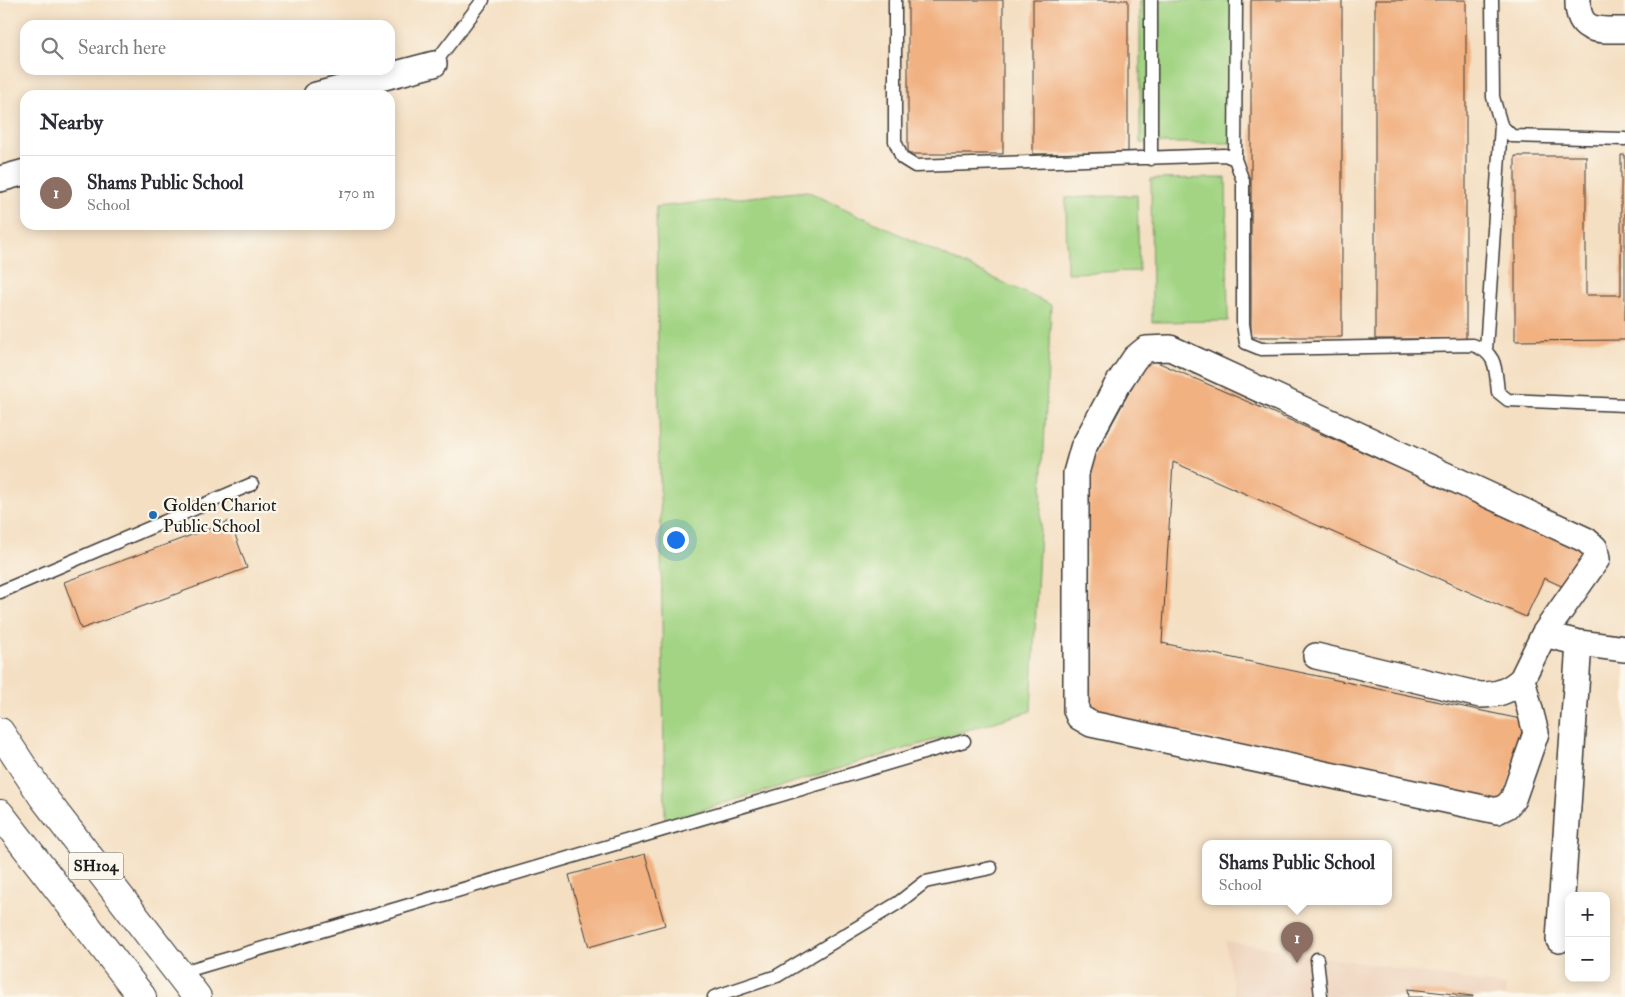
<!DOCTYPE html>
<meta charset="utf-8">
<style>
body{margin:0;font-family:"IM FELL Double Pica",serif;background:#f7f7f7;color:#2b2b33}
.controls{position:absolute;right:15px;bottom:15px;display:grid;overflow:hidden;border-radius:10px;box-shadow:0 2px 12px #0003}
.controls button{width:45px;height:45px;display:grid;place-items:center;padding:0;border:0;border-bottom:1px solid #e1e1e2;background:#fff;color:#2b2b33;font:25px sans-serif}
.you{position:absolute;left:675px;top:539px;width:18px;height:18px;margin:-12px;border:4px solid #fff;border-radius:50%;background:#1a73e8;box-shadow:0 0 0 8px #1a73e833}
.badge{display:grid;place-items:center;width:32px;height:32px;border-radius:50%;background:#0b8043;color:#fff;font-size:16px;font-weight:700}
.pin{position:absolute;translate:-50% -41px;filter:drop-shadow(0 1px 2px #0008)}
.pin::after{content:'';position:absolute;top:26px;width:18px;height:15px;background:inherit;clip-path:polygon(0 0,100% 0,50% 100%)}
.popup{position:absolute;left:1202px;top:840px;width:190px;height:65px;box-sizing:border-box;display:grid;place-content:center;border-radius:10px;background:#fff;filter:drop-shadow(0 1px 4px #0005);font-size:16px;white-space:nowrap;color:#7c7c81}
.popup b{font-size:19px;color:#2b2b33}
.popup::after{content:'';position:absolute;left:50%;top:100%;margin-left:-10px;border:10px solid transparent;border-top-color:#fff}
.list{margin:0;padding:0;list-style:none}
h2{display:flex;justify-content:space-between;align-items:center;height:65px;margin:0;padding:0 20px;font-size:21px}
h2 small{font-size:16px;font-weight:400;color:#7c7c81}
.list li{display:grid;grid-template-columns:32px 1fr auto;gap:15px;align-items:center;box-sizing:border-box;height:75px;padding:0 20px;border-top:1px solid #e1e1e2}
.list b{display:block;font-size:19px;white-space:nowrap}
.list p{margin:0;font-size:16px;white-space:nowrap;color:#7c7c81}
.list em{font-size:16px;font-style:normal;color:#7c7c81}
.icon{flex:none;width:28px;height:28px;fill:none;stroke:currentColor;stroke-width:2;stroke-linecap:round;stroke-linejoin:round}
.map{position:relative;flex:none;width:1625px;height:997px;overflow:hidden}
.search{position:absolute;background:#fff;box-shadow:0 2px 12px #0003;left:20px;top:20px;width:375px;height:55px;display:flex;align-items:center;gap:12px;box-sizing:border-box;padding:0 18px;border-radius:15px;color:#7c7c81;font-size:19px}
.panel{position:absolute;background:#fff;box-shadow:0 2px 12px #0003;left:20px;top:90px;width:375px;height:140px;border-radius:15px}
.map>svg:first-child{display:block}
.built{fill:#edd1ba}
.green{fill:#a2d483;stroke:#5f7850}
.building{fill:#f1b181}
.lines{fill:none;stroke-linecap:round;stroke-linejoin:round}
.lane-casing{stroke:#3c3935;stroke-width:15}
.street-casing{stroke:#3c3935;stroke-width:28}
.primary-casing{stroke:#3c3935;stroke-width:30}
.lane{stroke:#fff;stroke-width:12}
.street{stroke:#fff;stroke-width:25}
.primary{stroke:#fff;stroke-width:28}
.poi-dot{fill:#1f6fb2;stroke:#fbf7ec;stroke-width:2}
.labels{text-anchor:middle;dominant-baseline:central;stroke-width:4.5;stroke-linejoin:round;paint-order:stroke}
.shield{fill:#fbf7ec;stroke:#5f5e5a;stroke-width:1}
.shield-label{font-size:16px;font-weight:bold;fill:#1c1c1c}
.poi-label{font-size:18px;fill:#1c1c1c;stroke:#fbf7ec;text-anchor:start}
</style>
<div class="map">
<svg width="1625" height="997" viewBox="0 0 1625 997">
<rect width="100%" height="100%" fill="#fbf7ec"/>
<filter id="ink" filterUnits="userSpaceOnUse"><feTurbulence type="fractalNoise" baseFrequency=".02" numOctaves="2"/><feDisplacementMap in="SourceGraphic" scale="10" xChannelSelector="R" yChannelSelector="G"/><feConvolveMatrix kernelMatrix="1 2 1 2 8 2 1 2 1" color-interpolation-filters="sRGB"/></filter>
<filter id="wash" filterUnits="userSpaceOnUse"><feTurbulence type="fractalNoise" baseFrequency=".0096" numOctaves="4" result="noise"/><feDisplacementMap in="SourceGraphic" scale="20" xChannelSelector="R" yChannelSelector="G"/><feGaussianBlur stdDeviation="1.12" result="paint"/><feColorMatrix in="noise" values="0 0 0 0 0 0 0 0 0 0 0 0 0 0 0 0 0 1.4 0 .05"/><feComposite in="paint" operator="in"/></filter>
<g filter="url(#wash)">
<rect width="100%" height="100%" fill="#f4dfc2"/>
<path class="built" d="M1225,941L1505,986L1507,997H1235Z"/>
<path class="green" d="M1140,0H1239V143H1140Z
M1226,178L1228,321L1152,322L1151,179Z
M807,191L1051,305L1031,711L665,821L656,207Z
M1137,195L1139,271L1067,273L1066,198Z"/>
<g id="blocks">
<path class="building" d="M908,0H1003V154H908Z
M1033,0H1128V154H1033Z
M1251,0H1342V337H1251Z
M1375,0H1466V339H1375Z
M1621,155H1625V340L1515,341V156H1586V295H1621Z
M1148,358L1588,551L1570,590L1544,578L1526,617L1173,462L1162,643L1525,720L1503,803L1087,711L1088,467Z
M230,521L247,568L81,629L64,582Z
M645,854L665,925L589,947L569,875Z
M1408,989L1473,996V997H1409Z"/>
</g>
</g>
<g filter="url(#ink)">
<use href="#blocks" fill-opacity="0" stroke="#3c3935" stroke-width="1"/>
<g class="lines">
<defs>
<path id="lane" d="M895,0V141L902,158L915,166L1225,155L1235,159L1243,181V324L1246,343L1261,349L1473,345C1498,354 1495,369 1498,392L1508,400L1625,405
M1151,0V159
M1492,0L1493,97L1501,125L1512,136L1625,139
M434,64L483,0
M1235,159L1236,0
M1486,350L1501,125
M0,592L252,484
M1317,959L1321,997
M179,973L964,741
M714,997L777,976L898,903L925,882L991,868"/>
<path id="street" d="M1578,0C1577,34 1600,30 1625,30
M316,95L434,64
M0,179L25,172
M1544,634L1597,559L1595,548L1586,540L1170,348L1146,349L1135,358L1117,385L1083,448L1076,473V710L1079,717L1091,724L1497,811L1507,806L1513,799L1536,733L1522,679L1544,634L1579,643L1625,649
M1316,656L1480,695C1498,695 1509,691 1522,679
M1559,940L1579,643"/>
<path id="primary" d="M0,732L43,797L197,997
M0,814L142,997"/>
</defs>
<use href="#lane" class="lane-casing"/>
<use href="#street" class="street-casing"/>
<use href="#primary" class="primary-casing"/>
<use href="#lane" class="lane"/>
<use href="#street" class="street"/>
<use href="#primary" class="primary"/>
</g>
</g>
<circle class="poi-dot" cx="153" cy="515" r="5"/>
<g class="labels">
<rect class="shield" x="68.5" y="852.5" width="55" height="27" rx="4"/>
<g class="shield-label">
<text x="96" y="866">SH104</text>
</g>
<g class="poi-label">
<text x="163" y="505">Golden Chariot<tspan x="163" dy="21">Public School</tspan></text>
</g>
</g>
</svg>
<div class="controls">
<button>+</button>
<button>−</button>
</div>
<div class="you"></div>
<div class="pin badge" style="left:1297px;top:963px;background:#8d6e63">1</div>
<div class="popup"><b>Shams Public School</b>School</div>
<div class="search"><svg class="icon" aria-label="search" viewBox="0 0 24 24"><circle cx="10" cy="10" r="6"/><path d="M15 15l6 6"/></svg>Search here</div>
<section class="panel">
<h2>Nearby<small></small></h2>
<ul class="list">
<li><span class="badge" style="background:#8d6e63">1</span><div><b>Shams Public School</b><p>School</p></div><em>170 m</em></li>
</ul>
</section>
</div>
